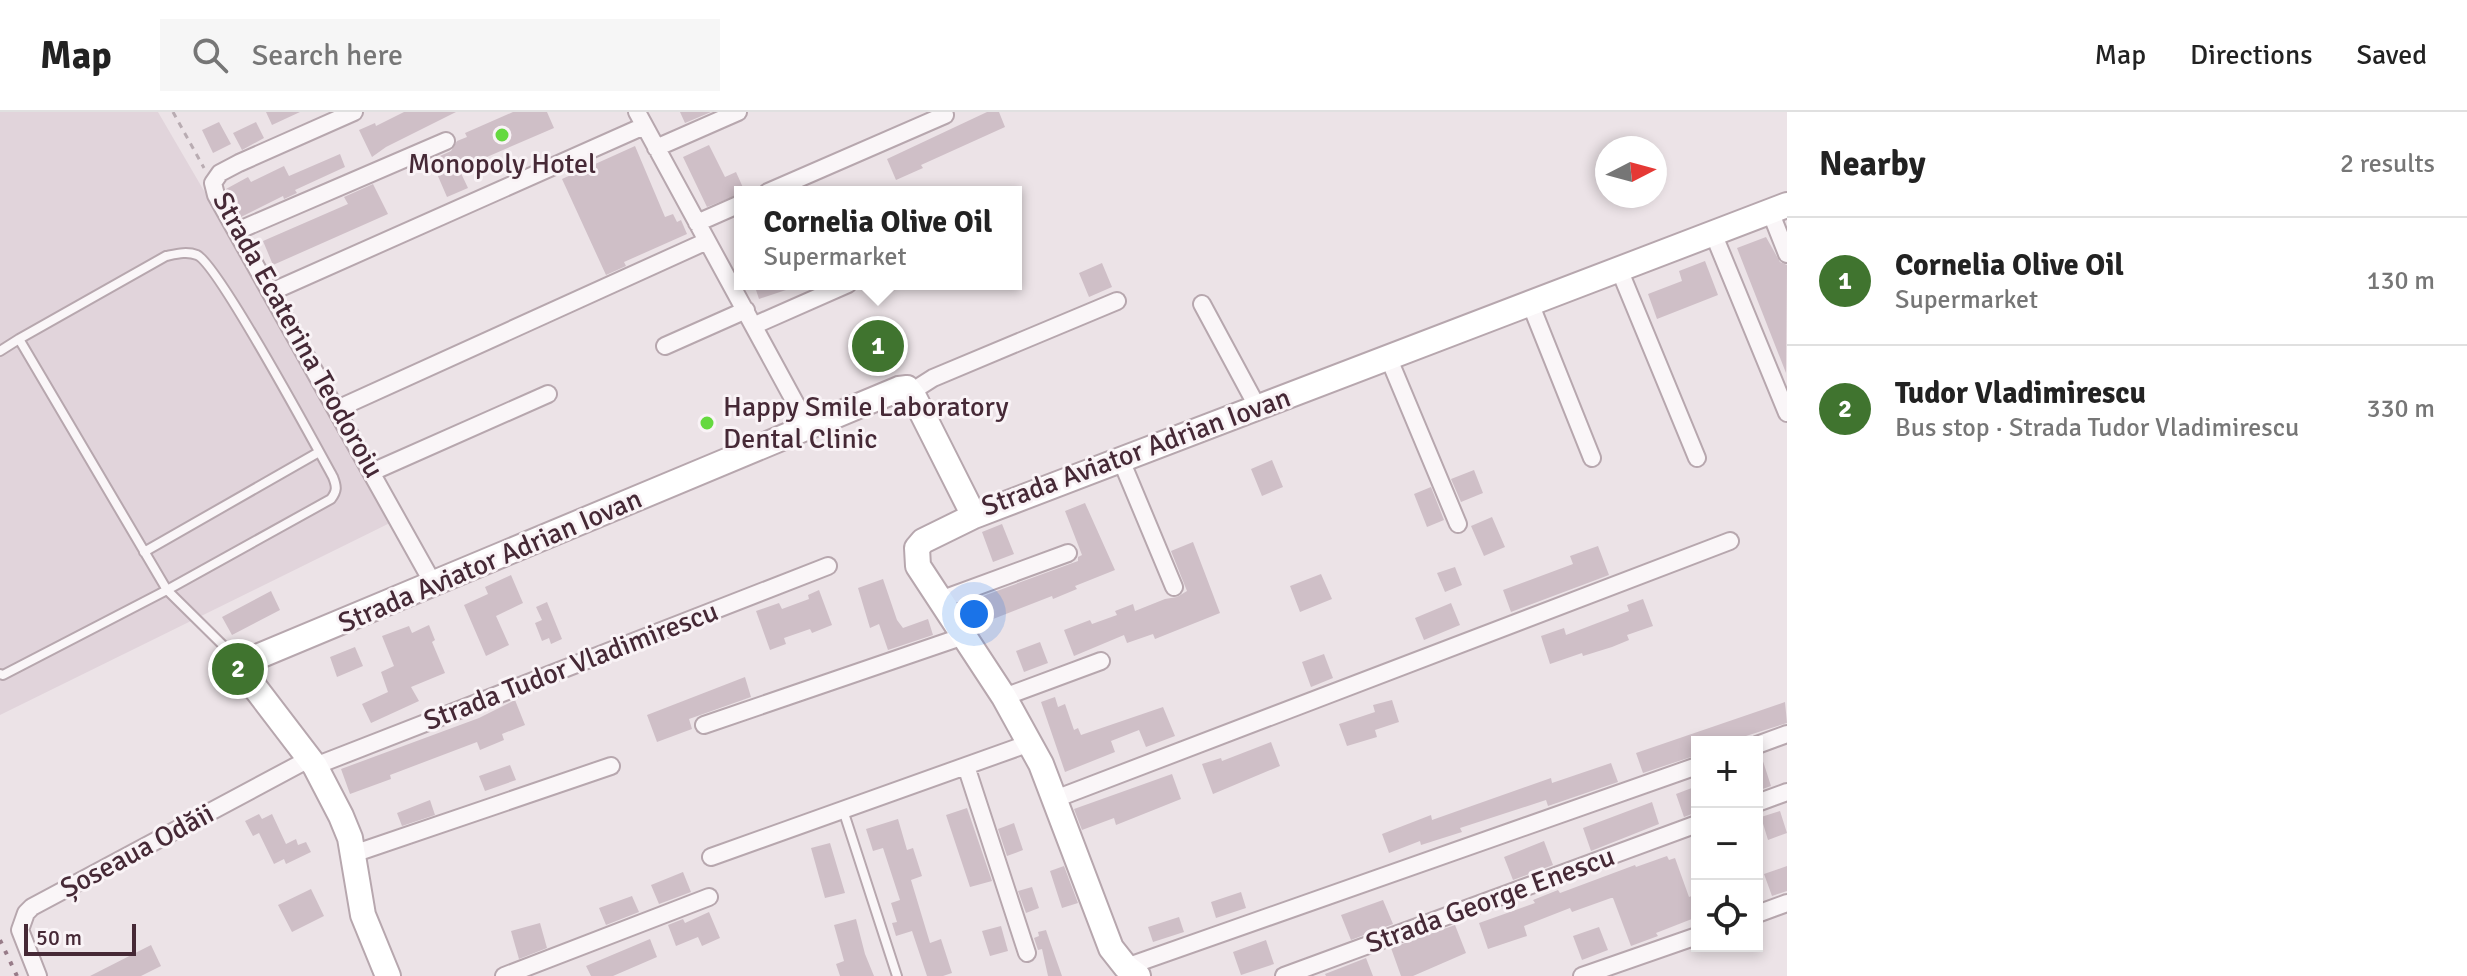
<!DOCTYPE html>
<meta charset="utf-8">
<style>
body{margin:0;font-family:Signika,sans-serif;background:#f6f6f6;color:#222}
.controls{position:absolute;right:24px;bottom:24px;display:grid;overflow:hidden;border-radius:0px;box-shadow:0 4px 12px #0003}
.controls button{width:72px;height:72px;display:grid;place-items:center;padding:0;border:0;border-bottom:2px solid #e0e0e0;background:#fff;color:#222;font:40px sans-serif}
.compass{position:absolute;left:1595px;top:24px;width:72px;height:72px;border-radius:50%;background:#fff;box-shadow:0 4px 12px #0003;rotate:84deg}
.scale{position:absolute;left:24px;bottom:20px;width:112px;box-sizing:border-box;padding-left:8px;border:4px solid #462936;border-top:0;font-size:22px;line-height:28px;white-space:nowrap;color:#462936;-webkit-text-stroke:6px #f9f3f6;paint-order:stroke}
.you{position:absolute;left:974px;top:502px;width:28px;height:28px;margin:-20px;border:6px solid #fff;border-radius:50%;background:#1a73e8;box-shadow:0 0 0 12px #1a73e833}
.badge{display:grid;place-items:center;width:52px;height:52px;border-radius:50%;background:#40742f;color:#fff;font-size:26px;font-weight:700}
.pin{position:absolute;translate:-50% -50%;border:4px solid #fff;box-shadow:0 2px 8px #0006}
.popup{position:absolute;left:734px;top:74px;width:288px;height:104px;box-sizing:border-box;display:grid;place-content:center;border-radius:0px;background:#fff;filter:drop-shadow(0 2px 6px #0005);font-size:26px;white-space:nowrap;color:#767676}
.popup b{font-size:30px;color:#222}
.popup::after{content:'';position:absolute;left:50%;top:100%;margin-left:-16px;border:16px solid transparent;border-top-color:#fff}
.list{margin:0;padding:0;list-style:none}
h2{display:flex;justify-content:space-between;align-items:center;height:104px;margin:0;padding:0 32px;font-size:34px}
h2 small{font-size:26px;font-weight:400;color:#767676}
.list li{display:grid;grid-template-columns:52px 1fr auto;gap:24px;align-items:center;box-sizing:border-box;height:128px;padding:0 32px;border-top:2px solid #e0e0e0}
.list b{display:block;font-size:30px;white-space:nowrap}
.list p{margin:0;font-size:26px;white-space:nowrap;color:#767676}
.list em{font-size:26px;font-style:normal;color:#767676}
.icon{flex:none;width:44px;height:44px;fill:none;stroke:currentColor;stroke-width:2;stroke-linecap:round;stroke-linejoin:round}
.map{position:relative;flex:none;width:1787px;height:864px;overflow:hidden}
header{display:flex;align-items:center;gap:48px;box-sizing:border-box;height:112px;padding:0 40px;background:#fff;border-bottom:2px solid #e0e0e0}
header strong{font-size:38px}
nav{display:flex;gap:44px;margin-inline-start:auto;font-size:28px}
.search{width:560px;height:72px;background:#f6f6f6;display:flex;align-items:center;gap:20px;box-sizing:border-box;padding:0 28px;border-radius:0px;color:#767676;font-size:30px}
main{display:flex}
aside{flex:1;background:#fff}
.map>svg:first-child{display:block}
.built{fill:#e1d4db}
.building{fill:#cfbfc7}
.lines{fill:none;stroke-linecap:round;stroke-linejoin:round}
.lane-casing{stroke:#b7a7ae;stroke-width:12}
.street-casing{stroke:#b7a7ae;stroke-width:20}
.secondary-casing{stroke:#b7a7ae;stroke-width:28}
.path{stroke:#b9acb2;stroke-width:3;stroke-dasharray:6 6;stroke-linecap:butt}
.lane{stroke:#faf6f8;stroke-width:8}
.street{stroke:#faf6f8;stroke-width:16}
.secondary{stroke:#fff;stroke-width:24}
.rail{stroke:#977b88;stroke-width:4;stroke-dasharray:4 8;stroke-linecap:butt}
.poi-dot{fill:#65d93f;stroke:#f9f3f6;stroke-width:3}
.labels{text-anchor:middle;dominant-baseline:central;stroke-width:6;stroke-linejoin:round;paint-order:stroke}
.poi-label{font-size:28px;fill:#462936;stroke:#f9f3f6}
.street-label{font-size:28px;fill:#462936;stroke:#f9f3f6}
</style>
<header>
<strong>Map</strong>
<div class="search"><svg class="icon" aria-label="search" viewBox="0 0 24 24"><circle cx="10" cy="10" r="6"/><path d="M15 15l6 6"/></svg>Search here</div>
<nav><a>Map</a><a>Directions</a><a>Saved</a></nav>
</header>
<main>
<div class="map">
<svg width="1787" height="864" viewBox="0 0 1787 864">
<rect width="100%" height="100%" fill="#ece3e7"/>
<path class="built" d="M0,0H158L396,408L0,603Z"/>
<path class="building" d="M266,0H300L272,13Z
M404,0H456L386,35L372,45L359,18L375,11L376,14Z
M513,0H547L554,16L459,57L468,76L447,85L431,48L451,39L457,29L467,25L465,21Z
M680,0H711L685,11Z
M987,0H999L1005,15L921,53L923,56L896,68L887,47Z
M219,10L231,32L213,41L202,18Z
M256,10L264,26L242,38L233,21Z
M709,33L725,65L736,60L745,80L707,95L683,45Z
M635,34L665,105L673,102L677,110L681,108L687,122L624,150L626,154L606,163L562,67Z
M340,42L345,55L295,78L297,81L284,87L283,84L241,105L226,77L248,65L251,70L284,54L289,64Z
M373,72L388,102L273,153L263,129L348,92L344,85Z
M1766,125L1780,150L1787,153L1786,261L1737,136Z
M1705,149L1718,183L1657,207L1648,182L1682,169L1679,159Z
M1102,151L1112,175L1089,185L1079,161Z
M754,172H797L798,174L759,187Z
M1272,348L1283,375L1262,384L1251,357Z
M1474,358L1483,381L1461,390L1451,367Z
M1431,375L1444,408L1427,415L1414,382Z
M1085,391L1115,458L1075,474L1077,477L1053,487L1052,484L983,511L975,487L1078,449V445L1082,443L1065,399Z
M1492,405L1505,435L1484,444L1471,414Z
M1002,412L1014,442L993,450L982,420Z
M1193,430L1220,501L1155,527L1153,522L1127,531L1124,523L1074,544L1064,518L1090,508L1092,512L1117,503L1115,499L1133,492L1135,499L1165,487L1177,485L1187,479L1171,439Z
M1598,434L1609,463L1511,500L1503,478L1573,452L1570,444Z
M1455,455L1462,473L1445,480L1437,461Z
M1321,462L1332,487L1300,500L1290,474Z
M511,463L523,491L496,504L509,533L486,544L464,493L488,482L485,475Z
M883,467L897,508L903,516L928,507L933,523L888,538L879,512L870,516L858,476Z
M819,478L832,513L812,521L810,517L784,526L786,532L770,538L756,499L779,491L782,497L809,487L808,483Z
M271,479L280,498L232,523L222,505Z
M1643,487L1653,514L1627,523L1629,528L1612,535L1583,544L1582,541L1550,552L1541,524L1564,516L1566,523L1629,499L1627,493Z
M547,490L562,527L551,532L549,526L542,529L535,511L542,508L536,495Z
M1451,491L1460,513L1424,528L1415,506Z
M429,513L435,528L432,530L445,561L411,575L419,589L371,611L362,592L388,580L381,560L394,554L382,524L409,514L412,521Z
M1040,530L1048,551L1024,560L1016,539Z
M355,535L363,554L337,565L330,545Z
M1324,542L1333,566L1311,575L1302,550Z
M745,565L751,585L689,607L692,617L657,630L647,603Z
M1055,585L1058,595L1065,592L1074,618L1078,616L1081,623L1163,595L1175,624L1146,635L1139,618L1111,629L1115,640L1065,660L1041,590Z
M515,588L525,613L502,622L504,628L480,638L477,630L390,663L391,667L350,682L341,657L479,606Z
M1392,588L1399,610L1375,618L1377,625L1347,634L1339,612L1375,600L1373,593Z
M1785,590L1787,611L1727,630H1697V643L1643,661L1636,641Z
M1271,630L1280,654L1213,682L1202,652L1221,646L1222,649Z
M1761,643L1771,674L1757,679V644Z
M1611,651L1618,670L1548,694L1546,688L1460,716L1462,720L1421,733L1420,729L1389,741L1382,722L1431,703L1432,708L1551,666L1552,671Z
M510,653L516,668L485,679L479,664Z
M1172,662L1181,687L1116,713L1114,706L1082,718L1074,697Z
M1697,674V700L1684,705L1676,682Z
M430,688L435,703L402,714L397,701Z
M1652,690L1659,712L1591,739L1583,716Z
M967,696L992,769L970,775L946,703Z
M1780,699L1787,721L1768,728L1761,705Z
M259,702L262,707L272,702L286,732L296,727L298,733L306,730L311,740L286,752L284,747L274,752L259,721L253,724L245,709Z
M898,707L907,738L913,736L922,764L911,768L930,831L941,827L952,861L943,864H927L912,819L896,824L892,811L897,810L891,791L900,788L883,736L873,739L866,717Z
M1014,711L1023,738L1007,744L998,717Z
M1544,729L1553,753L1513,768L1504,745Z
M830,731L845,781L825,786L811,736Z
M1667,744L1669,748L1675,746L1689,785L1697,782V805L1656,821L1658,824L1631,834L1613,786H1611L1572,800L1570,796L1524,814L1527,824L1488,837L1479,811L1535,791L1533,788L1558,778L1560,781L1635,753L1636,755Z
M1064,754L1078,791L1062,796L1050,759Z
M1787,754V779L1772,784L1764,762Z
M683,760L691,780L659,792L651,773Z
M1032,775L1039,796L1026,801L1018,779Z
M311,777L324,804L292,820L278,793Z
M1241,780L1246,796L1216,806L1211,790Z
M632,784L639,800L606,813L599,796Z
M1383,788L1393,812L1351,828L1341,803Z
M709,800L720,826L702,834L698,825L676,834L668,813L683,807L685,811Z
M1179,805L1184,820L1153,830L1148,815Z
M856,807L865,842L874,864H840L836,852L844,849L834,813Z
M540,811L547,836L519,847L511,819Z
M1455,813L1466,841L1413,864H1401L1391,836Z
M1001,814L1008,839L990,844L982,819Z
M1599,815L1608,838L1582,848L1573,824Z
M1046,818L1050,830L1062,864H1048L1042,837L1038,838L1034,826L1039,824L1038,820Z
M650,827L657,845L613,864H591L586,854Z
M1266,828L1274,852L1241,863L1233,840Z
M151,833L161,854L141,864H90Z
M1366,846L1373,864H1326L1325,862Z"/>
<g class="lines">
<defs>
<path id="lane" d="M0,239L19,227L166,144C176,142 187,139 197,143C217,151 316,334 333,365C337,375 337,379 331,387L167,478L19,227
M144,440L319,340
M0,562L3,563L167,478L243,553
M843,698L897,864"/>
<path id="street" d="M354,0L239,51L220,61L213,71L216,83L434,473
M637,0L809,316
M656,36L738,0
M768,80L945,3
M1770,99L1787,142
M697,111L740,92
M237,119L446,29
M1713,121L1787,301
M1619,157L1697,346
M271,180L644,14
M1530,191L1592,346
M1202,192L1258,296
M755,213L848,172
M665,234L746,198
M1389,247L1458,412
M911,280L933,266L1117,189
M337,297L707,129
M1121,348L1174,475
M372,360L548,282
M940,488L1068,441
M1004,585L1101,549
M704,613L964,524
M1757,633L1787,622
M315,654L828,454
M966,654L1027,841
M1055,687L1730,429
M1757,691L1787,680
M353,742L611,654
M711,745L1030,631
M1757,802L1787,791
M1126,855L1697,654
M38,864L20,818L26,801L32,795L309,647
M504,864L709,785
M1284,864L1697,712
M1582,864L1697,824"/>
<path id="secondary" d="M974,404L923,429L917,436L918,454L1004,585L1041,652L1111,836L1126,855L1138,864
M388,864L363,803L350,726L341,704L315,654L247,565L245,555L252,547L899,277L907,276L914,285L974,404L1787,93"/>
</defs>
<use href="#lane" class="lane-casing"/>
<use href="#street" class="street-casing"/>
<use href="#secondary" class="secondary-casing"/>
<path class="path" d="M173,0L204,56"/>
<use href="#lane" class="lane"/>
<use href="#street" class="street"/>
<use href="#secondary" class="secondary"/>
<path class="rail" d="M0,828L17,864"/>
</g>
<g class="poi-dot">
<circle cx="502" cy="23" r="8"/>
<circle cx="707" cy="311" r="8"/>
</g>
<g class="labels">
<g class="poi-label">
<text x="502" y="52">Monopoly Hotel</text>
<text x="723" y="295" text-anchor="start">Happy Smile Laboratory<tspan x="723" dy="32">Dental Clinic</tspan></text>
</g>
<g class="street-label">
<text transform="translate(298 223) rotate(61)">Strada Ecaterina Teodoroiu</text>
<text transform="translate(1136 340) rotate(-20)">Strada Aviator Adrian Iovan</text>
<text transform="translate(490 449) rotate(-23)">Strada Aviator Adrian Iovan</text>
<text transform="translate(571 554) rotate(-21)">Strada Tudor Vladimirescu</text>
<text transform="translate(137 739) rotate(-28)">Șoseaua Odăii</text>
<text transform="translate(1490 788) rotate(-20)">Strada George Enescu</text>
</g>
</g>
</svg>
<div class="controls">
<button>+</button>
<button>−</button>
<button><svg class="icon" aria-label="locate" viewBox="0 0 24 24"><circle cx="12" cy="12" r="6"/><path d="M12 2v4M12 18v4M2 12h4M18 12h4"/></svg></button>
</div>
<svg class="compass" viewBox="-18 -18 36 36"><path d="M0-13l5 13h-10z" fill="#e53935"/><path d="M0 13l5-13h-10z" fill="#767676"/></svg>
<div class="scale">50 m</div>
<div class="you"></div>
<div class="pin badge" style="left:878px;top:234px">1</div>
<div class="popup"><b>Cornelia Olive Oil</b>Supermarket</div>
<div class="pin badge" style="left:238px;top:557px">2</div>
</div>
<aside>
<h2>Nearby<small>2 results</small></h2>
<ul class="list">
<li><span class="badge">1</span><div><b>Cornelia Olive Oil</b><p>Supermarket</p></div><em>130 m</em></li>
<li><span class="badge">2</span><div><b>Tudor Vladimirescu</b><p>Bus stop · Strada Tudor Vladimirescu</p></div><em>330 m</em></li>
</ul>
</aside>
</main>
